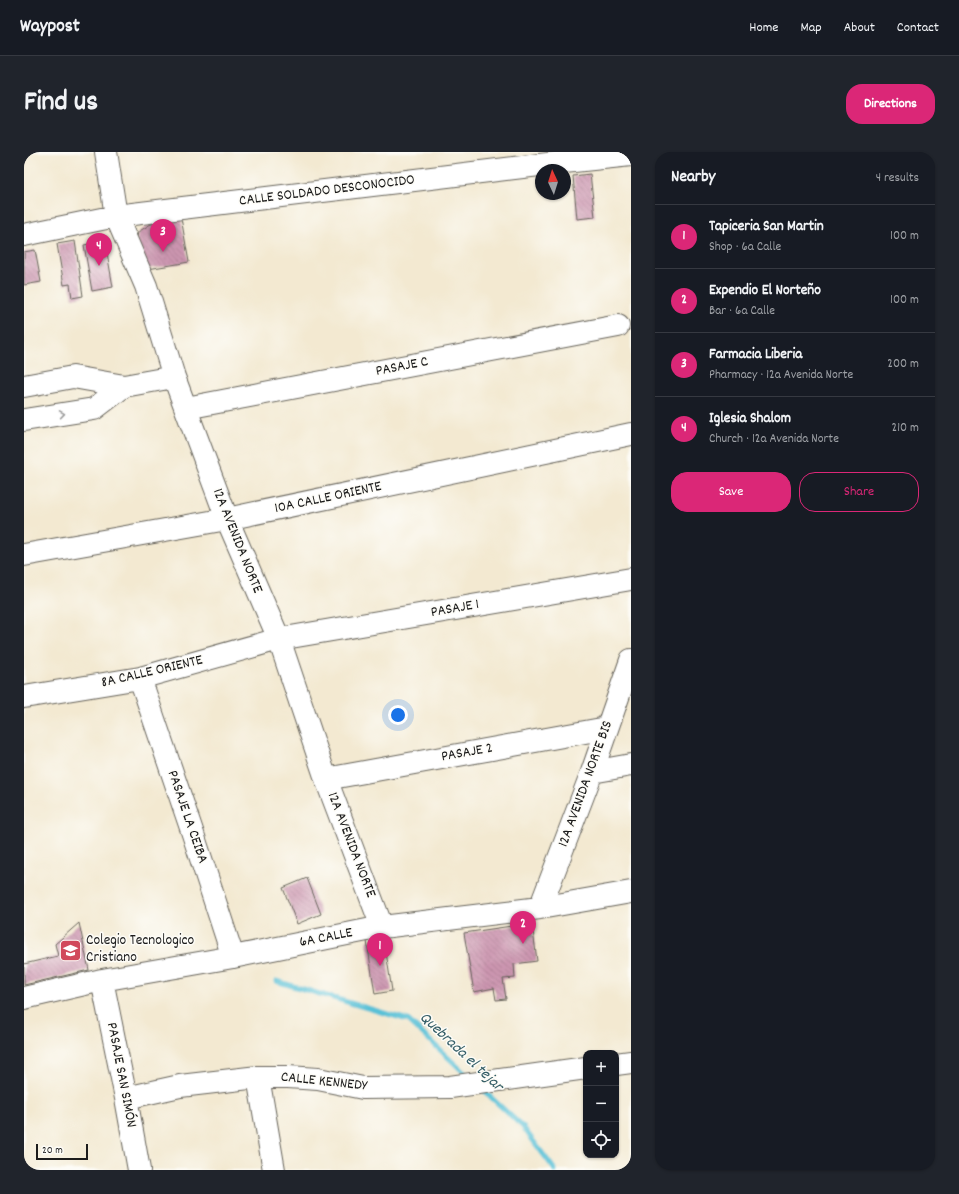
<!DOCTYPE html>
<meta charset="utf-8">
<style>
body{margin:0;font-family:Dekko,sans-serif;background:#20242c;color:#f1f3f6}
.controls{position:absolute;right:12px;bottom:12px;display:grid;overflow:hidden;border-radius:8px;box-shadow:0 1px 3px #0004}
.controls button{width:36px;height:36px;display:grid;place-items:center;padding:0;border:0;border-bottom:1px solid #363941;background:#171b24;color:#f1f3f6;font:20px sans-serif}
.compass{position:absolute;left:511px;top:12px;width:36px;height:36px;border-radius:50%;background:#171b24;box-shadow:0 1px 3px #0004;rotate:356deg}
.scale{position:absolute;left:12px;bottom:10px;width:52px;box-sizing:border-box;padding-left:4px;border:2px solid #1c1c1c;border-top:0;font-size:11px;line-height:14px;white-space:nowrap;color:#1c1c1c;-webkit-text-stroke:3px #fdfcf7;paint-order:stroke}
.you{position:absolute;left:374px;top:563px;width:14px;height:14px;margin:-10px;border:3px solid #fff;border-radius:50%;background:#1a73e8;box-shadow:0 0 0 6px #1a73e833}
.badge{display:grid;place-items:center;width:26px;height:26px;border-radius:50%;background:#db2777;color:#fff;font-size:13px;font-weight:700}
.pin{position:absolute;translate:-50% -33px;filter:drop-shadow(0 1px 2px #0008)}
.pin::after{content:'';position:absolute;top:21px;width:14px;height:12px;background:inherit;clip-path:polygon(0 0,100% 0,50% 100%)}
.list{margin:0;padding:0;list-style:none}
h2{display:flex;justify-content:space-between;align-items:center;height:52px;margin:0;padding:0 16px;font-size:17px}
h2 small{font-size:13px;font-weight:400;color:#9ea1a6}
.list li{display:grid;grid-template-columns:26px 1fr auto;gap:12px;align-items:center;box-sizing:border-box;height:64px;padding:0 16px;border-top:1px solid #363941}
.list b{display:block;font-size:15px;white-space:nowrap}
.list p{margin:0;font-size:13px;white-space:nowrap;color:#9ea1a6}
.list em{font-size:13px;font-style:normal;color:#9ea1a6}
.actions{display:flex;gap:8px;padding:12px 16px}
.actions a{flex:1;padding:9px 0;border:1px solid #db2777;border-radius:16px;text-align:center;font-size:14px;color:#db2777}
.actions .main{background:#db2777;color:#fff}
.icon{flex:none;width:22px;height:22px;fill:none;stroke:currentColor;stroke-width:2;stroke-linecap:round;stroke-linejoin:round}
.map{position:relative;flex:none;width:607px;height:1018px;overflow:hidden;border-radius:16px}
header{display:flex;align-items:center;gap:24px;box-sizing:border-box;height:56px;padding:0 20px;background:#171b24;border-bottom:1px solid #363941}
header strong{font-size:19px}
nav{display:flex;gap:22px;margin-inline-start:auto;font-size:14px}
.intro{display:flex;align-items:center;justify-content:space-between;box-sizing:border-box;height:96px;padding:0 24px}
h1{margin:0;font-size:28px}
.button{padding:10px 18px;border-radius:16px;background:#db2777;color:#fff;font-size:14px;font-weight:700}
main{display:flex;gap:24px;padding:0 24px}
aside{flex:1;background:#171b24;border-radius:16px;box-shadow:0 1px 3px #0004}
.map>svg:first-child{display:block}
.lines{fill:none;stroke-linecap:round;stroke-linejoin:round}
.stream{stroke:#5ac1d7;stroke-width:5}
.building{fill:url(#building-back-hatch)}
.minor-casing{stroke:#67645b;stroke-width:24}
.minor{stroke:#fff;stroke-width:22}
.oneway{stroke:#999}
.labels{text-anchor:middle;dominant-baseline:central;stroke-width:3;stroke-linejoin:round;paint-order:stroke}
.street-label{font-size:15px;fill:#1c1c1c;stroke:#fdfcf7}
.poi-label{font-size:15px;fill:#1c1c1c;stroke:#fdfcf7;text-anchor:start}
.water-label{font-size:16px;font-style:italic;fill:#355e67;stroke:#fdfcf7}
</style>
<header>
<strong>Waypost</strong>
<nav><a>Home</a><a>Map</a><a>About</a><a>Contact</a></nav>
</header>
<div class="intro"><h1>Find us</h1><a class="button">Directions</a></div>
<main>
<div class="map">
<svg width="607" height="1018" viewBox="0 0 607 1018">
<defs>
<pattern id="building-back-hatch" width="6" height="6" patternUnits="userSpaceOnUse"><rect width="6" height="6" fill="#cc95b0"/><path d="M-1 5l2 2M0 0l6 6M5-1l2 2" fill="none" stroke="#a5798e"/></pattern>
</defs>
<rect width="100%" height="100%" fill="#fdfcf7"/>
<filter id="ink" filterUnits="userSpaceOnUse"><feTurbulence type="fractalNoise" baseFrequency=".025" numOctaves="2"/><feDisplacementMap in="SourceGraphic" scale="8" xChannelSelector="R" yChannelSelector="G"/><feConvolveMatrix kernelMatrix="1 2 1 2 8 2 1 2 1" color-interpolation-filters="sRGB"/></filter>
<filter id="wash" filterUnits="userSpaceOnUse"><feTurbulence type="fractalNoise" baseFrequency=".012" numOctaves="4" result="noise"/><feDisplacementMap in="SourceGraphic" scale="16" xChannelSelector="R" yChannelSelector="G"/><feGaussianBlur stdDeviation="0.9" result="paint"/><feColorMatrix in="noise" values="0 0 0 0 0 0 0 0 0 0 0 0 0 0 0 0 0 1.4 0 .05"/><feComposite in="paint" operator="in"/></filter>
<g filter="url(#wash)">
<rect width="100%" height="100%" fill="#f3e9d1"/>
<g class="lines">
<path class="stream" d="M252,829L384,868L446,926
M458,937L499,975L531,1018"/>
</g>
<g id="blocks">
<path class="building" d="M566,22L571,65L553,67L549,24Z
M157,66L165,110L118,118L112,90L114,80L127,72Z
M51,89L59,144L48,146L46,132L40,133L33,92Z
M81,89L89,135L68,139L60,93Z
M11,98L17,130L0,133V100Z
M283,726L297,762L273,772L259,736Z
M55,771L65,818L0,833V812L34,804L31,792Z
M508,771L513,809L490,812L491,826L479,827L482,847L472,848L470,836L450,840L440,781Z
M360,787L368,839L351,842L343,789Z"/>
</g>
</g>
<g filter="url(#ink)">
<use href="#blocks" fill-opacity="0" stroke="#67645b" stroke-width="1"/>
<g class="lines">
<defs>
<path id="minor" d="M82,0L92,64L122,134L150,225L203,367L255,487L302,627L358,775
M0,83L92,64L540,10L607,3
M0,234L49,225L100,234L150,225
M162,256L594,174
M0,268L70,257L100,234
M0,403L203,367L607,282
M116,526L169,682L209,805
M0,545L116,526L255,487L607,427
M568,620L607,613
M302,627L583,576
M516,756L568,620L607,508
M78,828L102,946L115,1018
M0,846L78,828L209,805L358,775L516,756L607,740
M592,912L607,910
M234,925L250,1018
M102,946L156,934L234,925H264L294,927L339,936L426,935L562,916"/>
</defs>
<use href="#minor" class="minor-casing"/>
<use href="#minor" class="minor"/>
</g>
<defs><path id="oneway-chevron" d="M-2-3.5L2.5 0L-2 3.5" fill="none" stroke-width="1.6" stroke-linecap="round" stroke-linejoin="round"/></defs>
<use class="oneway" href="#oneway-chevron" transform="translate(38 262) rotate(-9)"/>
</g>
<defs>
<symbol id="school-square" viewBox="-11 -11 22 22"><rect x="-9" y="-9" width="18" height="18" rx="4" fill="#d1495b" stroke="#fdfcf7"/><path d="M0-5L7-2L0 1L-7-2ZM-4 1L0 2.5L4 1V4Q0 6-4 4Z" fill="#fff"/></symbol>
</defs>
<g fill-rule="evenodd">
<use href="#school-square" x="34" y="786" width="25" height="25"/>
</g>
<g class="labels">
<g class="street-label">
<text transform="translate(303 39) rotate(-7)">CALLE SOLDADO DESCONOCIDO</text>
<text transform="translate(378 215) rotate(-11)">PASAJE C</text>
<text transform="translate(304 346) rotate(-12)">10A CALLE ORIENTE</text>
<text transform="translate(213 389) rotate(68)">12A AVENIDA NORTE</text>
<text transform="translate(431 457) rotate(-10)">PASAJE 1</text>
<text transform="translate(128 520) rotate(-13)">8A CALLE ORIENTE</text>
<text transform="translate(443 601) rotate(-10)">PASAJE 2</text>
<text transform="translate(562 632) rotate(-70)">12A AVENIDA NORTE BIS</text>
<text transform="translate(163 665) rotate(71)">PASAJE LA CEIBA</text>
<text transform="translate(327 693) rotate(69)">12A AVENIDA NORTE</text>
<text transform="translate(302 786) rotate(-11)">6A CALLE</text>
<text transform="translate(97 923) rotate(79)">PASAJE SAN SIMÓN</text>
<text transform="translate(300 930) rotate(6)">CALLE KENNEDY</text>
</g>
<g class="poi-label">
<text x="62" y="789">Colegio Tecnologico<tspan x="62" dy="17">Cristiano</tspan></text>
</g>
<g class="water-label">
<text transform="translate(437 900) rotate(43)">Quebrada el tejar</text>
</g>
</g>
</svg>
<div class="controls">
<button>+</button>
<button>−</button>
<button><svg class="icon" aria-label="locate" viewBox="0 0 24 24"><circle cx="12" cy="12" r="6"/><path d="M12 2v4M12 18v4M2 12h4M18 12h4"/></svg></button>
</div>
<svg class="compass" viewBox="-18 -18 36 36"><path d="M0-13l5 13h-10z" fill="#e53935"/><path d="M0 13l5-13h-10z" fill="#9ea1a6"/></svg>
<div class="scale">20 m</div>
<div class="you"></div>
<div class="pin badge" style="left:356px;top:814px">1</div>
<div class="pin badge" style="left:499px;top:792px">2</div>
<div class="pin badge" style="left:139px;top:100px">3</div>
<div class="pin badge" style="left:75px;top:114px">4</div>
</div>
<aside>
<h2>Nearby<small>4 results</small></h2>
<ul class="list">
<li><span class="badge">1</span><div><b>Tapiceria San Martin</b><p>Shop · 6a Calle</p></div><em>100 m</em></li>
<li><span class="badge">2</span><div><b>Expendio El Norteño</b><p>Bar · 6a Calle</p></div><em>100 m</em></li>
<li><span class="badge">3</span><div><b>Farmacia Liberia</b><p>Pharmacy · 12a Avenida Norte</p></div><em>200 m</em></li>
<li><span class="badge">4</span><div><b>Iglesia Shalom</b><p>Church · 12a Avenida Norte</p></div><em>210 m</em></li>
</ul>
<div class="actions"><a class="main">Save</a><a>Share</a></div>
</aside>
</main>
